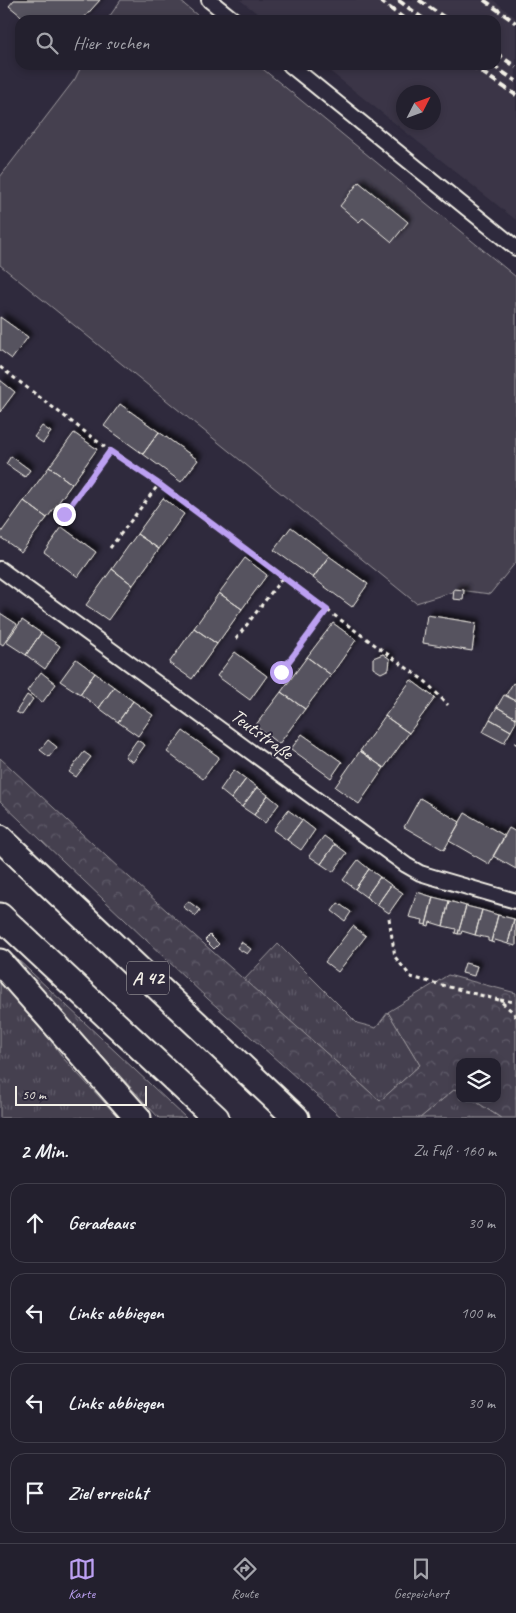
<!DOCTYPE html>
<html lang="de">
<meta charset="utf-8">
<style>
body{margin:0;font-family:Caveat,sans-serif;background:#2f2d3a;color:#f1f3f6}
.controls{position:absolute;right:15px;bottom:15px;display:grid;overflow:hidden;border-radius:10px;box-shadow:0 2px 8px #0003}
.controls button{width:45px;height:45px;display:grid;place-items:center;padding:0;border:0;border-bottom:1px solid #403e4a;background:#23202e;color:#f1f3f6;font:25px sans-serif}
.compass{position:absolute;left:396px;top:85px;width:45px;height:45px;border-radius:50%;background:#23202e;box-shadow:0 2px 8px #0003;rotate:48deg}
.scale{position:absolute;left:15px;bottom:12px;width:132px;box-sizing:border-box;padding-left:5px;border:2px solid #f4f1e8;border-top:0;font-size:14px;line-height:18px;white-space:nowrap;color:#f4f1e8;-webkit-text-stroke:4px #2f2a3d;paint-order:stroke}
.stop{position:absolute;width:15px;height:15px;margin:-11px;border:4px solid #bca0f2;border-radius:50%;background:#fff}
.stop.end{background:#bca0f2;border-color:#fff;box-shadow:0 1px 5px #0008}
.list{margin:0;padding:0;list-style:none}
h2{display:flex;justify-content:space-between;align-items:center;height:65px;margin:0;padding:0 20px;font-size:21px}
h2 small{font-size:16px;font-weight:400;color:#a3a3aa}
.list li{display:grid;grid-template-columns:32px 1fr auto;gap:15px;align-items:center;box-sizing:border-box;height:80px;margin:0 10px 10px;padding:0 10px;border:1px solid #403e4a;border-radius:15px}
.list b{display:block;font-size:19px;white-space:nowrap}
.list em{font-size:16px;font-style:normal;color:#a3a3aa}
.icon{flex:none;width:28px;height:28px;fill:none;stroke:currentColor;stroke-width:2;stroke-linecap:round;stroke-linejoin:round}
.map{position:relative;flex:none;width:516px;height:1118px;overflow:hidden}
.search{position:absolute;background:#23202e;box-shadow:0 2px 8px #0003;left:15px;right:15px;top:15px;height:55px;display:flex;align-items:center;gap:12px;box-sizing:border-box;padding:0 18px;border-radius:15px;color:#a3a3aa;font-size:19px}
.sheet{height:425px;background:#23202e}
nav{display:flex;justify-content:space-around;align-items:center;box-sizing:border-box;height:70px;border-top:1px solid #403e4a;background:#23202e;font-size:14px;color:#a3a3aa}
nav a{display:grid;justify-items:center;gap:2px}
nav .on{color:#bca0f2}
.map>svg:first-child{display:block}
.built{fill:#3b3647;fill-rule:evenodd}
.grass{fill:url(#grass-tufts);stroke:#9c989c}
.forest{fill:url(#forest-crowns);stroke:#9c989c}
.green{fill:#454050;stroke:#9c989c}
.building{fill:#56525f;stroke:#f4f1e8;filter:url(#shadow)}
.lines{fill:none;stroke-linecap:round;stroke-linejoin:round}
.street-casing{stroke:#f4f1e8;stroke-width:18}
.highway-casing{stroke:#f4f1e8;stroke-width:29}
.path{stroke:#f4f1e8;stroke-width:3;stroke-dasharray:4 4;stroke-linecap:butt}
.street{stroke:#2f2a3d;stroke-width:14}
.highway{stroke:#2f2a3d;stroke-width:25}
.rail{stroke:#f4f1e8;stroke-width:4;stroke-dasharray:8 4;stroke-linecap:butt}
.route{stroke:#bca0f2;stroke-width:6}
.labels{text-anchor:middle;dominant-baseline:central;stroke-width:4;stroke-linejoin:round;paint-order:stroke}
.shield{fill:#2f2a3d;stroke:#b9b5b5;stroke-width:1}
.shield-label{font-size:19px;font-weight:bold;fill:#f4f1e8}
.street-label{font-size:20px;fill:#f4f1e8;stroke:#2f2a3d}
</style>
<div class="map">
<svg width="516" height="1118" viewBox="0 0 516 1118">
<defs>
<pattern id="grass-tufts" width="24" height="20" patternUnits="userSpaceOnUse" patternTransform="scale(1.25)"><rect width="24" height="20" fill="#454050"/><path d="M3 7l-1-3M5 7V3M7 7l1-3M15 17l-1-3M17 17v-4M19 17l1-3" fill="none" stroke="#605c69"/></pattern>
<pattern id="forest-crowns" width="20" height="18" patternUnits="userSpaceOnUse" patternTransform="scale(1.25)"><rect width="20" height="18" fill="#454050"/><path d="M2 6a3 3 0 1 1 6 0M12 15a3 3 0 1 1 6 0" fill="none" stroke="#605c69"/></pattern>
<filter id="shadow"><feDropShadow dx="4.5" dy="-4.5" stdDeviation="2.5" flood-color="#0009"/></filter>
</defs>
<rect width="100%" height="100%" fill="#2f2a3d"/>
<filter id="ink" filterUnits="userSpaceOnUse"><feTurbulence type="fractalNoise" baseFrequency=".02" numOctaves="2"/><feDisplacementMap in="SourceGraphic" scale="10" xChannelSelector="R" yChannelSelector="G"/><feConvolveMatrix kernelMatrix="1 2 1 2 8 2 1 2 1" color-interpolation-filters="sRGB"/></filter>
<g filter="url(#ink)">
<path class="built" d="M240,0H493L516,18V220L322,65H496V20H266ZM404,92H434V122H404Z"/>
<path class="grass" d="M278,944L357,1023L376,1028L388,1012L420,1065L380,1101L244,980Z
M14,956L186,1118H159L12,959Z
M0,975L27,1004L63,1058L119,1118H0Z
M455,1089L460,1092V1099H472L501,1118H420Z"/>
<path class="forest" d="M0,758L120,869L380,1101L420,1065L388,1012L448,975L516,993V1118H501L472,1099H497V1062H460V1092L455,1089L420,1118H342L208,999L0,801Z"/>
<path class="green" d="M121,0H179L203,20H107Z
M82,65H258L516,277V562L490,594L459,590L416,603L0,265V177L75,79Z"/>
<path class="building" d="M14,0H100L82,20H26L9,6Z
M359,182L408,222L392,242L363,218L359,222L340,206Z
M0,317L28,337L12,359L0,350Z
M0,380L15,392L0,412Z
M120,404L159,432L143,454L104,426Z
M42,426L51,432L43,443L34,437Z
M159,432L198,460L181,482L143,454Z
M74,433L97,449L72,484L49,467Z
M11,456L30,470L25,477L6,464Z
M49,467L72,484L47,518L24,501Z
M163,498L184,514L159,549L137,534Z
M24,501L47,518L21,552L0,537V534Z
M62,527L96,552L78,577L44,552Z
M291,527L329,556L313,578L274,550Z
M137,534L159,549L133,585L112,569Z
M329,556L368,584L352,607L313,578Z
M245,558L267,575L242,609L219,593Z
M112,569L133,585L108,620L86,605Z
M454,589L464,590L463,600L453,599Z
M219,593L242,609L217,644L194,628Z
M0,613L17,624L3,645L0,643Z
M427,615L476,623L472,651L423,643Z
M22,620L41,633L26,655L6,642Z
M333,623L356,640L331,675L307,657Z
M194,628L217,644L192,679L169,663Z
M41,633L60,646L45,669L26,655Z
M235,652L267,676L250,700L217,676Z
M383,654L390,659L389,669L381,673L373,668V658Z
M307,657L331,675L305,709L281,692Z
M76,659L95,673L80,694L60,681Z
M41,672L56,684L42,703L27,691Z
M95,673L114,687L99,708L80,694Z
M411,680L435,698L409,733L385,716Z
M513,683L516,685V701L506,695Z
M114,687L133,701L118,722L99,708Z
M281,692L305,709L279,744L255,726Z
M27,695L33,699L22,715L16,712Z
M504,695L516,701V718L497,707Z
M133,701L153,715L138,736L118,722Z
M497,707L516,718V722L511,731L490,719Z
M385,716L409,733L384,768L360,751Z
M490,719L511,731L504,743L483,732Z
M183,731L219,757L203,779L167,752Z
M302,734L342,762L331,778L291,749Z
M48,740L57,747L49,757L40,750Z
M137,740L145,745L133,762L125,757Z
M360,751L384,768L359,804L335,787Z
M84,752L91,757L76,777L69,772Z
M234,770L246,779L231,799L220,790Z
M246,779L257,787L242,807L231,799Z
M257,787L268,795L254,815L242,807Z
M268,795L279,804L265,823L254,815Z
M420,798L460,822L444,850L404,827Z
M288,810L302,820L287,840L273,830Z
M465,813L505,836L489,864L449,841Z
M302,820L315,830L301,850L287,840Z
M509,828L516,832V869L493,856Z
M324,836L335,844L321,864L309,856Z
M335,844L347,853L333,872L321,864Z
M358,860L369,869L355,889L343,880Z
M369,869L380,877L366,897L355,889Z
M380,877L391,885L377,905L366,897Z
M391,885L403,893L389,913L377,905Z
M417,892L433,897L426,925L422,924L423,920L409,917Z
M433,897L449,901L443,926L430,922L429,926L426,925Z
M188,901L200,910L196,916L183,907Z
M449,901L466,906L458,934L455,933L456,929L443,926Z
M338,903L351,912L345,921L332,911Z
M466,906L482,910L475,935L462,931L461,934H458Z
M482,910L498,915L491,942L488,941V938L475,935Z
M498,915L514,919L508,944L495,940L494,943L491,942Z
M514,919L516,920V946L508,944Z
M353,926L366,936L338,972L325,962Z
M210,935L219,944L214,949L205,940Z
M241,942L251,949L247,954L237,948Z
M465,963L477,966L474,976L462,973Z"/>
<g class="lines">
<defs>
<path id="street" d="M209,0L234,20
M290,65L516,248
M0,569L406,865L420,873L433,877L516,901"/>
<path id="highway" d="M0,838L296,1118
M0,916L216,1118
M0,962L138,1118"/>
</defs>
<use href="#street" class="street-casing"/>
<use href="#highway" class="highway-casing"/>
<path class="path" d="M0,367L110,451L159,484L327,610L426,682L448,705
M63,514L110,451
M110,548L159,484
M236,639L283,577
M281,672L327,610
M515,744L516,743
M389,918L395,957L411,977L499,1000L514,1013L516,1018
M500,1000L516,1002"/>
<use href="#street" class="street"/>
<use href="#highway" class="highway"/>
<path class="rail" d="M379,0L406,20
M398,0L425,20
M419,0L448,20
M484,0L516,23
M496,53L516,67
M471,65L516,95
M492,65L516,81"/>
</g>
</g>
<g class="lines" filter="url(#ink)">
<path class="route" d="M64,514L110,451L159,484L327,610L281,672"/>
</g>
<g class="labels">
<rect class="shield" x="127" y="961.5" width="42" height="33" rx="4"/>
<g class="shield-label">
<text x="148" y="978">A 42</text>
</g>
<g class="street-label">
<text transform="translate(262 734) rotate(36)">Teutstraße</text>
</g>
</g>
</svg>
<div class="controls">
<button><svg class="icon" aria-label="layers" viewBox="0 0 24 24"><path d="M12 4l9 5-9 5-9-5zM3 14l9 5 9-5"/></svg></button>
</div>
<svg class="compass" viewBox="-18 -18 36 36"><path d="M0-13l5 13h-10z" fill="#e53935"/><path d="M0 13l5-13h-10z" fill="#a3a3aa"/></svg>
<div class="scale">50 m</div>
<div class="stop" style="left:281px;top:672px"></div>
<div class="stop end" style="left:64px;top:514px"></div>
<div class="search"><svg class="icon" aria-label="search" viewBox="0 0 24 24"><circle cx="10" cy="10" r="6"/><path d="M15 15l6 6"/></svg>Hier suchen</div>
</div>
<section class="sheet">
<h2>2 Min.<small>Zu Fuß · 160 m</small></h2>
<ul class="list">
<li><svg class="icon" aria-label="ahead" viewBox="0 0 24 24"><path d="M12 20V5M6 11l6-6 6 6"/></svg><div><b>Geradeaus</b></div><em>30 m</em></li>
<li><svg class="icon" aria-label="left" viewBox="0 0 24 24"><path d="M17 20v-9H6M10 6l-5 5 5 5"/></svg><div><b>Links abbiegen</b></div><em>100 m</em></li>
<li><svg class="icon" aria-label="left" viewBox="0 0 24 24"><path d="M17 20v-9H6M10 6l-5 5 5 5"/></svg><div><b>Links abbiegen</b></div><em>30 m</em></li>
<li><svg class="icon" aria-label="arrive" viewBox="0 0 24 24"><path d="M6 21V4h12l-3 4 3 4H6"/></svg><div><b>Ziel erreicht</b></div></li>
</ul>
</section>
<nav>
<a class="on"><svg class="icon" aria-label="map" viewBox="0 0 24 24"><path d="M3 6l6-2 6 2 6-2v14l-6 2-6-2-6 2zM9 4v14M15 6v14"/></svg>Karte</a>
<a><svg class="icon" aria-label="directions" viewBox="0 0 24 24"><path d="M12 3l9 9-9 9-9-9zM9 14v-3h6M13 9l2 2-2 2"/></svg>Route</a>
<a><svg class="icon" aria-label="saved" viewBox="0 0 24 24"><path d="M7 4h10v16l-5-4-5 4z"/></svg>Gespeichert</a>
</nav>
